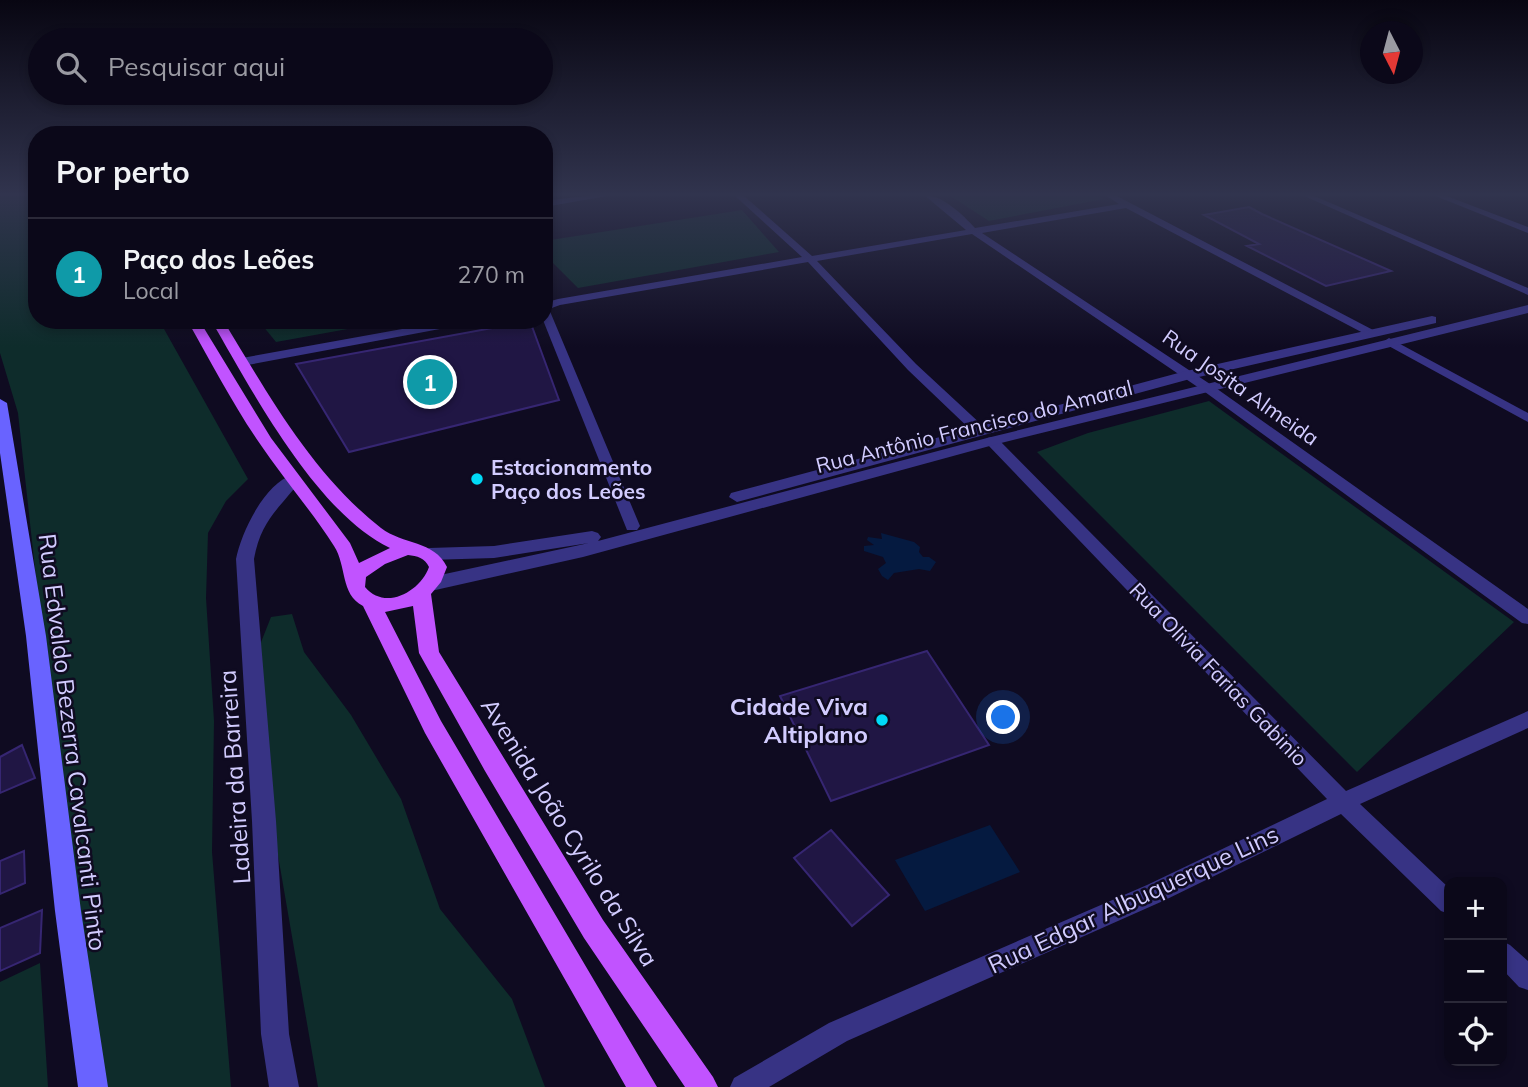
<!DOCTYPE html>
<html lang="pt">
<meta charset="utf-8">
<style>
body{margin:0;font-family:Mulish,sans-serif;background:#191626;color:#f1f3f6}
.controls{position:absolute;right:21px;bottom:21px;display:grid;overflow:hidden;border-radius:14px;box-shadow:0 4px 10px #0003}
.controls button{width:63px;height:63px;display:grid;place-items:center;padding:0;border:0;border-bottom:2px solid #2b2938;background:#0b0819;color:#f1f3f6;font:35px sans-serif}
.compass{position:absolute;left:1360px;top:21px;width:63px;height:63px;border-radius:50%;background:#0b0819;box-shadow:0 4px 10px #0003;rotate:174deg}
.you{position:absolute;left:1004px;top:718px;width:24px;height:24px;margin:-18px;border:5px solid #fff;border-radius:50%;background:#1a73e8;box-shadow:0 0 0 10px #1a73e833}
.badge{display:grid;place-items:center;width:46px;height:46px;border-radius:50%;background:#00daf7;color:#fff;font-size:23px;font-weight:700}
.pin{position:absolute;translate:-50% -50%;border:4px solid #fff;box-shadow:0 2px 7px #0006}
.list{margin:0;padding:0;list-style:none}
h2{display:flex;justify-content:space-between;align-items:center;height:91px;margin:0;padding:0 28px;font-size:30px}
h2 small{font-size:23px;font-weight:400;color:#9a9aa2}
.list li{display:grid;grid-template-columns:46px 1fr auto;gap:21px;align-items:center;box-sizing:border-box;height:112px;padding:0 28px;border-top:2px solid #2b2938}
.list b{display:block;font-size:26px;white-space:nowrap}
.list p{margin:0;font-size:23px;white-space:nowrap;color:#9a9aa2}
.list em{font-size:23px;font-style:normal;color:#9a9aa2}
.icon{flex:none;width:38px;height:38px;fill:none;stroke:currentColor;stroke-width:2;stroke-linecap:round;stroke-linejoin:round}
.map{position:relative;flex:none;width:1528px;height:1087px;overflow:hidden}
.search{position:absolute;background:#0b0819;box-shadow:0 4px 10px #0003;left:28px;top:28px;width:525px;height:77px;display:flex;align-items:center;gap:18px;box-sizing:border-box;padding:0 24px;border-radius:38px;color:#9a9aa2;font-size:26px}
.panel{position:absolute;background:#0b0819;box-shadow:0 4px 10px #0003;left:28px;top:126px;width:525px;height:203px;border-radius:28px}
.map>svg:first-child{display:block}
.green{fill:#0e2c2b}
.water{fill:#051a40}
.building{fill:#201644;stroke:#362672;stroke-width:2}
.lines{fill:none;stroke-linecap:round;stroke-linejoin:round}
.minor{fill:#373384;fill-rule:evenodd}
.tertiary{fill:#373384;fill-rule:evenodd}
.secondary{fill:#6963ff;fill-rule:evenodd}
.primary{fill:#c153ff;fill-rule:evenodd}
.poi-dot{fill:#00daf7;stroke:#0f0b21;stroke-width:2.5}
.labels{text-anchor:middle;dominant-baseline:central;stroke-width:5;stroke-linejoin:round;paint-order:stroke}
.street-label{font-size:21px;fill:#d2ccff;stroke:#0f0b21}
.poi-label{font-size:21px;font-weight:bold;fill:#d2ccff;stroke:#0f0b21;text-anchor:start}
.near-poi-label{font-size:24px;font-weight:bold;fill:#d2ccff;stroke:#0f0b21;text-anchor:end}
.near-street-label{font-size:24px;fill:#d2ccff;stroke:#0f0b21}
</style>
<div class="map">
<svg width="1528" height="1087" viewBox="0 0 1528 1087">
<rect width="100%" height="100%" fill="#0f0b21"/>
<path class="green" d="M0,195H37V320H159L248,479L226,501L208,533L206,598L214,721L212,852L231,1087H103L42,633L18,413L0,353Z
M949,195H1096L1104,199L989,221Z
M742,210L779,252L578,288L544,254V241Z
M258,320H397L276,342Z
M1209,401L1514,622L1357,772L1037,452L1088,433Z
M292,614L304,652L351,715L401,799L440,909L512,999L545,1087H318L275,838L252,665L271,617Z
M40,963L48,1087H0V982Z"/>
<path class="water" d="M881,533L914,542L920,547L919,552L923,557H929L936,562L930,571L919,569L894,573L888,580L882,576L878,569L886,563L883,557L864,551V546L874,545L867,540L868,537L882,539Z
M990,825L1020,872L925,911L895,860Z"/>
<path class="building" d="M1249,207L1262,214L1391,271L1326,286L1247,246L1259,244L1204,215Z
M530,321L559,400L349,452L296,364Z
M927,651L989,745L831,801L780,696Z
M22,745L35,778L0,793V757Z
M831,830L889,895L852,926L794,858Z
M24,851L25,883L0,894V861Z
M42,910L40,953L0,971V928Z"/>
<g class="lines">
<path class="minor" d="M593,195H613L544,207V201Z
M734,195H743L812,256L966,230L924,195C943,195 963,215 975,228L1119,204L1105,195H1115L1375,331V335H1367L1126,208L982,233L1213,386L1528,609V624L1522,623L1205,392L972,234L817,261L916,364L984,427L986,430L984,433H974L908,370L808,262L560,305L549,309L640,526L637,530H627L543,320L544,303L558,299L802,257Z
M1302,195H1312L1528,288V295Z
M1433,195H1444L1528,227V233Z
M452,320H477L472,323L242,366L236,362L242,358Z
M1389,338L1528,413V422L1385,344L1383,342Z
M992,437L997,438L1346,791L1528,711V728L1360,804L1449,888V914L1441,911L1341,814L1163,901L847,1041L769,1087H730L734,1078L829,1023L1147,885L1327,799L987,444L985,441L987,438Z
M1502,941L1510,945L1528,961V990L1519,987L1502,969Z"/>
<path class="tertiary" d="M1528,305V313L997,444L583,557L431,591L424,589L422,584L424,579L431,577L589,543L494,558L429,560L420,554L429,548L494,546L592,531L598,533L601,537L598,541L987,438Z
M1432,316L1436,317V323L1190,379L737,502L729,497L731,493L1182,372Z
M293,475L301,480C279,509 261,520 254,559L276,821L289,1034L299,1087H269L261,1034L252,821L236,559C241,533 265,482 293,475Z"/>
<path class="secondary" d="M0,399L7,403L46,636L81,911L108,1087H78L55,911L26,636L0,453Z"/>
<path class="primary" d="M187,320H199L271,438L350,543L359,563L390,548C316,513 251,389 211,320H223C268,394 312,474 381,528C403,545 434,540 447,567L441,582L431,594L439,652L603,920L713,1077L718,1087H685L584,938L485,771L419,653L413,606L385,612L441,721L657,1087H626L425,733L363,606C340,594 347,566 334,546C311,510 282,477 258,441C232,403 210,360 187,320ZM408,555C417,556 425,558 429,567C420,592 385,611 365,587L366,577L385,564Z"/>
</g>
<linearGradient id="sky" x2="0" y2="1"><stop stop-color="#080612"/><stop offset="0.56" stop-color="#31344e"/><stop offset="1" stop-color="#31344e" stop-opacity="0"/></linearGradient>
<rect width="1528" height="347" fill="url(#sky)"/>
<g class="poi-dot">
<circle cx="477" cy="479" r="7"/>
<circle cx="882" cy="720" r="7"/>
</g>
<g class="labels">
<g class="street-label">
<text transform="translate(1241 387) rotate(35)">Rua Josita Almeida</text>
<text transform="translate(974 426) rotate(-14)">Rua Antônio Francisco do Amaral</text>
<text transform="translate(1219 674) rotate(46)">Rua Olivia Farias Gabinio</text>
</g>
<g class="poi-label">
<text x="491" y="467">Estacionamento<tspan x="491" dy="24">Paço dos Leões</tspan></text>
</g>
<g class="near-poi-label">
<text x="868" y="706">Cidade Viva<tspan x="868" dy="28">Altiplano</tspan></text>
</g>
<g class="near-street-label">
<text transform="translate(73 742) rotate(83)">Rua Edvaldo Bezerra Cavalcanti Pinto</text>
<text transform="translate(234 777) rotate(-94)">Ladeira da Barreira</text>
<text transform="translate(570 832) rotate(58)">Avenida João Cyrilo da Silva</text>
<text transform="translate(1133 899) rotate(-25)">Rua Edgar Albuquerque Lins</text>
</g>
</g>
</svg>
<div class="controls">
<button>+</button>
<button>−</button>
<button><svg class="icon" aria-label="locate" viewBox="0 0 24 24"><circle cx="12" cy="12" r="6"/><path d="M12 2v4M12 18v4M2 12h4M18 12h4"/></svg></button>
</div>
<svg class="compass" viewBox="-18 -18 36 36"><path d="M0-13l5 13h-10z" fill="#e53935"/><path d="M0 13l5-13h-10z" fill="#9a9aa2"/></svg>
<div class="you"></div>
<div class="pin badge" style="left:430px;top:382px;background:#0f9aa8">1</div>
<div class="search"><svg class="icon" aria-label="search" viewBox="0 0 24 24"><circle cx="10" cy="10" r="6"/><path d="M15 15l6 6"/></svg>Pesquisar aqui</div>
<section class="panel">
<h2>Por perto<small></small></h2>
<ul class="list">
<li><span class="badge" style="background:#0f9aa8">1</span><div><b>Paço dos Leões</b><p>Local</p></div><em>270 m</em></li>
</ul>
</section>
</div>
